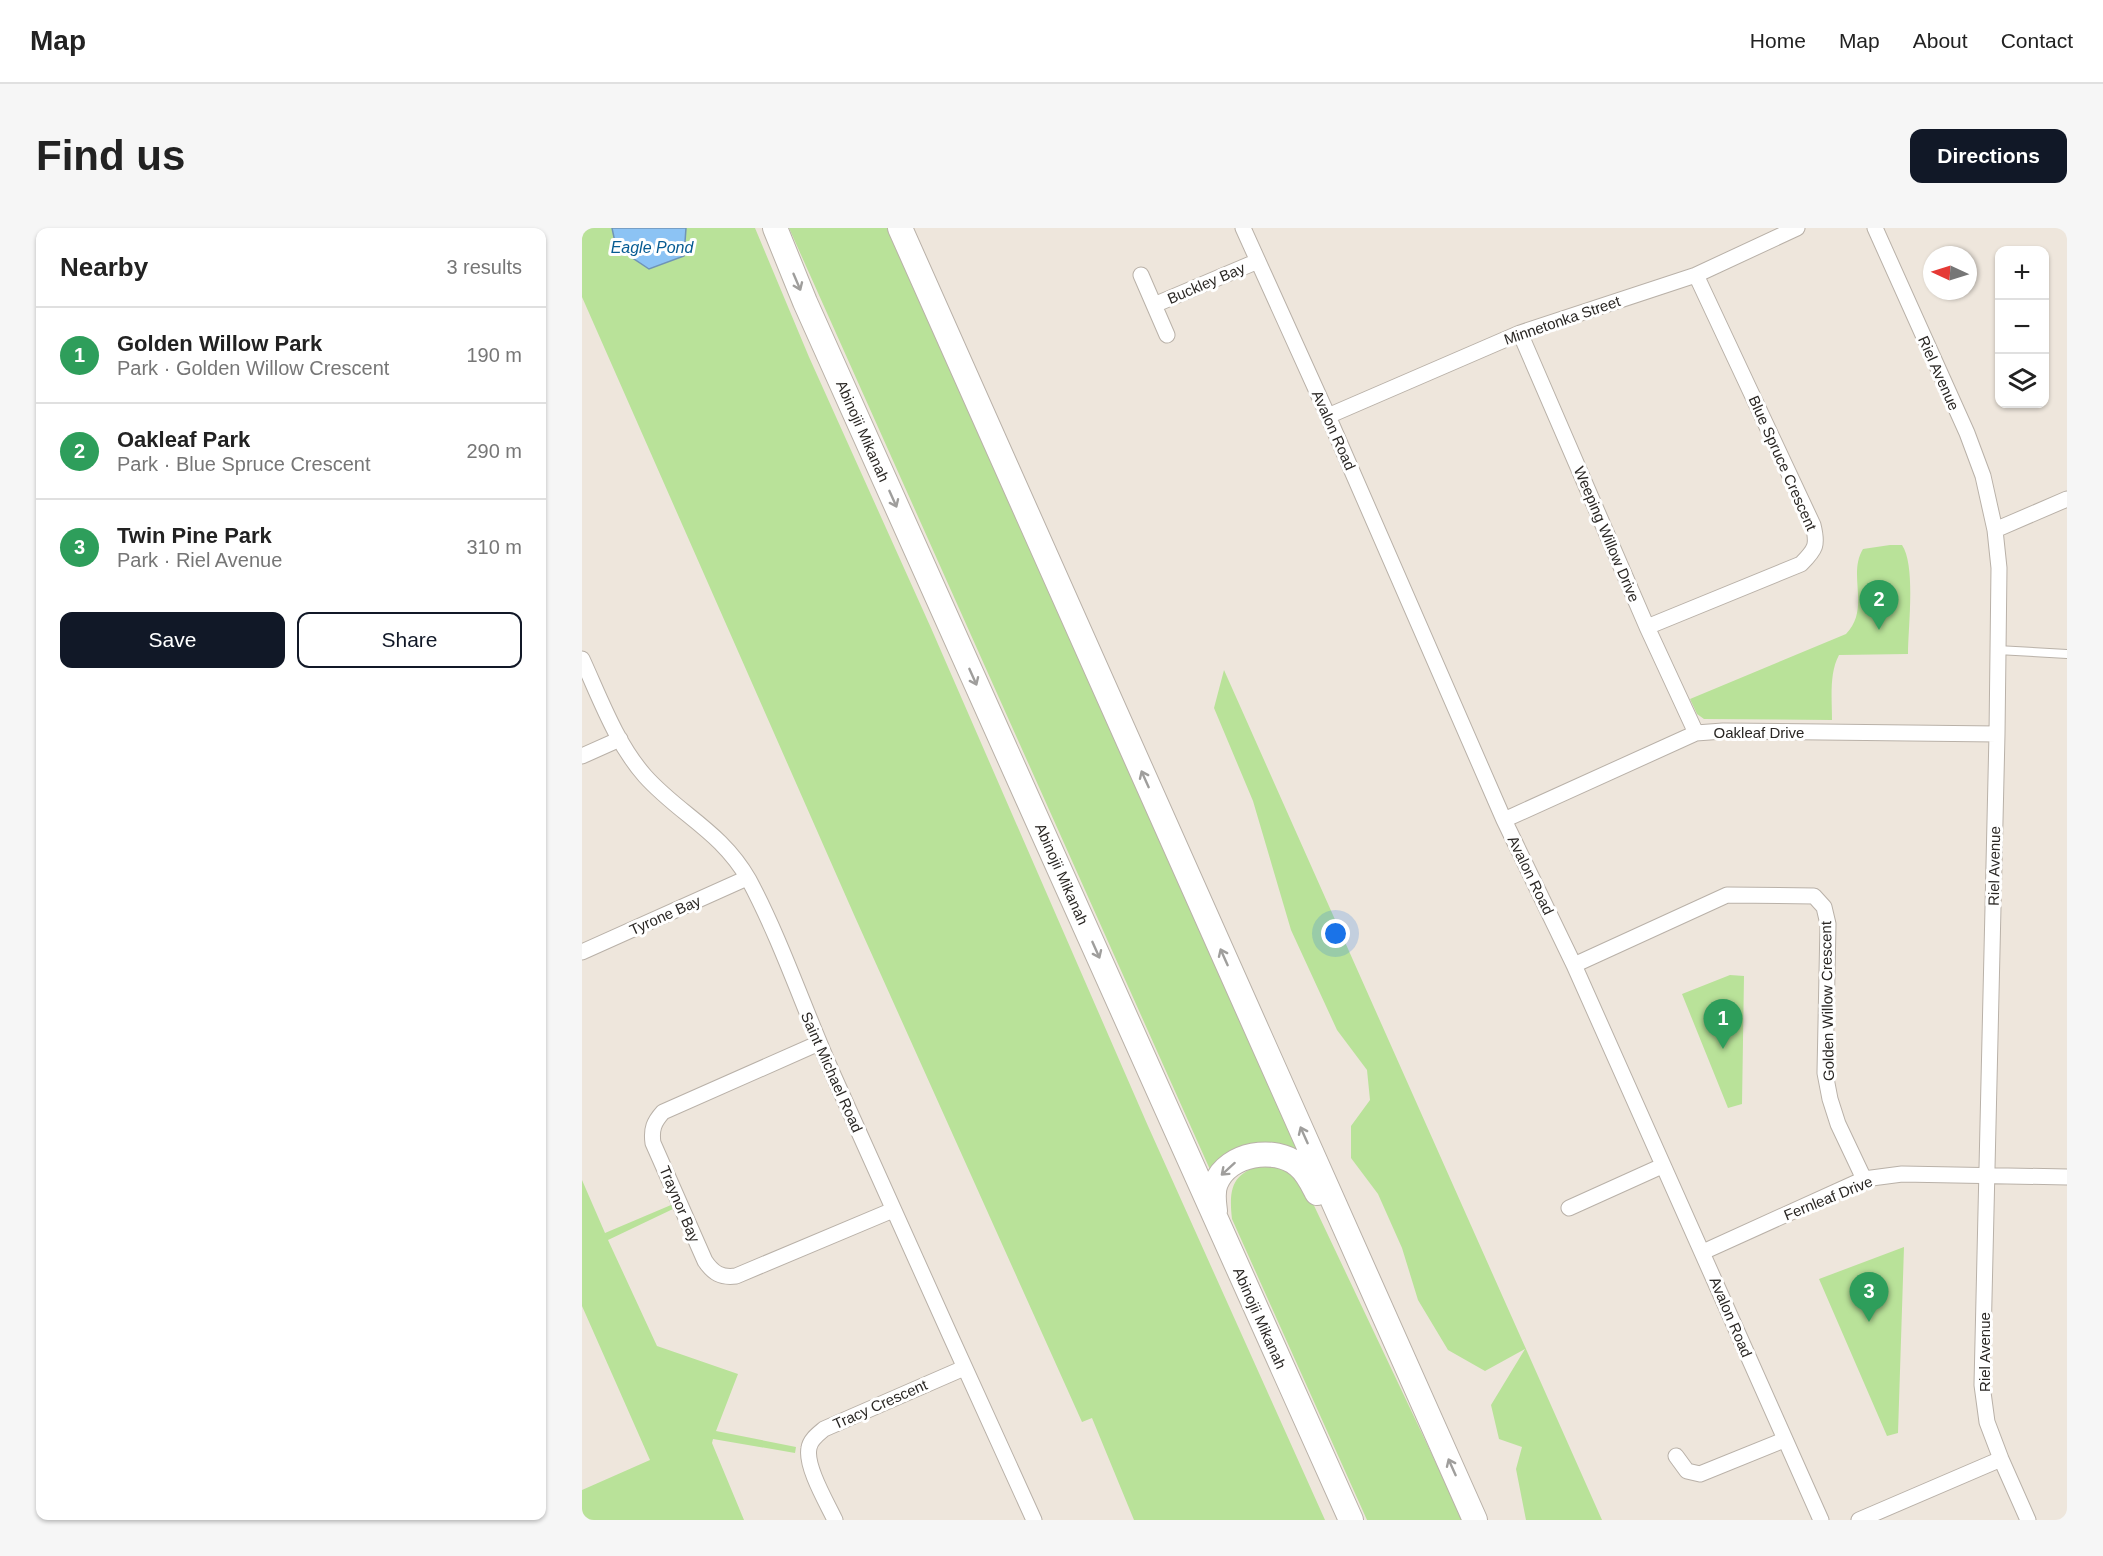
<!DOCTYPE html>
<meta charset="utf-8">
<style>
body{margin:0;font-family:Arial,sans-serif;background:#f6f6f6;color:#222}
.controls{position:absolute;right:18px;top:18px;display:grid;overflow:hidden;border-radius:12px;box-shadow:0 2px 4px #0004}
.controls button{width:54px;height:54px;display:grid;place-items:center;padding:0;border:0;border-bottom:2px solid #e0e0e0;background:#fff;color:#222;font:30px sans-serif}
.compass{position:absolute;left:1341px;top:18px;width:54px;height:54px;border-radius:50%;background:#fff;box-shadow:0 2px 4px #0004;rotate:274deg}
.you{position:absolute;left:754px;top:706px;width:21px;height:21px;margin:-15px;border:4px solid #fff;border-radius:50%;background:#1a73e8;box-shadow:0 0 0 9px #1a73e833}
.badge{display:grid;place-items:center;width:39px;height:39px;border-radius:50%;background:#111827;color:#fff;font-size:20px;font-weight:700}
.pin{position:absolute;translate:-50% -50px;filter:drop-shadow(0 2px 3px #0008)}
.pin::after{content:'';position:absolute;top:32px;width:21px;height:18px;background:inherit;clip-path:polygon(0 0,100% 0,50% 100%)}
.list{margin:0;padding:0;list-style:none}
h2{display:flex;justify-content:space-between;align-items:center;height:78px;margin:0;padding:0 24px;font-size:26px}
h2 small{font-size:20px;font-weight:400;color:#767676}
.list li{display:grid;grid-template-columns:39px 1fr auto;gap:18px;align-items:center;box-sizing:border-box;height:96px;padding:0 24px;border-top:2px solid #e0e0e0}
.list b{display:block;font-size:22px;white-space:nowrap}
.list p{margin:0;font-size:20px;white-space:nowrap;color:#767676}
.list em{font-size:20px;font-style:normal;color:#767676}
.actions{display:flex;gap:12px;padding:18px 24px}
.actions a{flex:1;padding:14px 0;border:2px solid #111827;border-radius:12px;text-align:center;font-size:21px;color:#111827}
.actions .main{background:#111827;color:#fff}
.icon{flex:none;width:33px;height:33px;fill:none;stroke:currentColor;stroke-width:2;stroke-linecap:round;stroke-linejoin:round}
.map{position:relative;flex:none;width:1485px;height:1292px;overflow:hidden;border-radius:12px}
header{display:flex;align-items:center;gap:36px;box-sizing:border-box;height:84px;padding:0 30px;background:#fff;border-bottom:2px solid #e0e0e0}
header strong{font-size:28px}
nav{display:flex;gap:33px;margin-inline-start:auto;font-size:21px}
.intro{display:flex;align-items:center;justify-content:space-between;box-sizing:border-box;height:144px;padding:0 36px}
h1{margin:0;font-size:42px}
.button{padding:15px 27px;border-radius:12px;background:#111827;color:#fff;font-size:21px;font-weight:700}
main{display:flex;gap:36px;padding:0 36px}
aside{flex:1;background:#fff;border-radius:12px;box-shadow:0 2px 4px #0004}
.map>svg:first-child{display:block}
.green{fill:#b9e299}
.water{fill:#8cc3f4;stroke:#6f94b6;stroke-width:1.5}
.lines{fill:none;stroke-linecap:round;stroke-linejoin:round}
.lane-casing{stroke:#b9b1a8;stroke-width:10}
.street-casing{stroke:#b9b1a8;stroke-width:17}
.primary-casing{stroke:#b9b1a8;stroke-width:26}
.lane{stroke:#fff;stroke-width:8}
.street{stroke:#fff;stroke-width:15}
.primary{stroke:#fff;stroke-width:24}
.oneway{stroke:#9f9e9c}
.labels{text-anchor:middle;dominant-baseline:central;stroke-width:6;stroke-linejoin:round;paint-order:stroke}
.street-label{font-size:15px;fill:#2a2724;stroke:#fff}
.water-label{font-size:16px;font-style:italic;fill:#065b92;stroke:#fff}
</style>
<header>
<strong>Map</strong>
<nav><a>Home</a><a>Map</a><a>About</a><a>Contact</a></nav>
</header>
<div class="intro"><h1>Find us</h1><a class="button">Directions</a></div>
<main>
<aside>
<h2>Nearby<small>3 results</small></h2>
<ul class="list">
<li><span class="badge" style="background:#2e9e5b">1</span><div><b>Golden Willow Park</b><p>Park · Golden Willow Crescent</p></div><em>190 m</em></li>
<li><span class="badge" style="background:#2e9e5b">2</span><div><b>Oakleaf Park</b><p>Park · Blue Spruce Crescent</p></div><em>290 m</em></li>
<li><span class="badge" style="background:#2e9e5b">3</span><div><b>Twin Pine Park</b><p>Park · Riel Avenue</p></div><em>310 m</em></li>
</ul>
<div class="actions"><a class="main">Save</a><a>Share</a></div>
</aside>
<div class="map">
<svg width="1485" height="1292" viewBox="0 0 1485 1292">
<rect width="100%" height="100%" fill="#eee6dc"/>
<path class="green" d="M0,0H173L227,129L349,400L566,898L743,1292H552L510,1190L500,1194L273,689L0,69Z
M207,0H311L723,926L630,946Z
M1308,317H1320C1334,338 1326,399 1326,426L1257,427C1247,445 1250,472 1250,492L1122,491L1115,486L1108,471L1264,406C1289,380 1265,347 1281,321Z
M642,442L1020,1292H944L934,1241L940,1219L917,1211L909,1177L943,1121L903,1143L866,1122L836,1072L820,1020L796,966L769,930V898L788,872L785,842L755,802L709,702L671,573L632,480Z
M1148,747L1162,748L1160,876L1146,880L1100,766Z
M686,936L718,948L881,1292H785L650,991C646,957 652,943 686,936Z
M0,952L23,1005L89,977L91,981L26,1012L75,1118L156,1146L134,1203L214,1219L213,1225L131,1211L130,1215L162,1292H0V1262L68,1232L0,1078Z
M1322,1019L1316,1205L1305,1208L1237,1051Z"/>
<path class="water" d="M30,0H104L102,28L67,41L34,19Z"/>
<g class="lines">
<defs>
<path id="lane" d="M1415,422L1485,426"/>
<path id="street" d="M661,0L746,188L922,592L992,737L1239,1292
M1293,0L1385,205L1401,248L1413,302L1417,340L1415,506L1400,1157L1405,1194L1419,1231L1446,1292
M559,47L585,107
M572,77L676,33
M938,105L1065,399L1114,505
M746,188L938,105L1114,47L1215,0
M1413,302L1485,271
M1065,399L1219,336C1234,321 1236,317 1231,297L1114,47
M0,431C18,470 34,515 63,548C98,587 139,603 167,652C200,714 224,787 253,851C319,999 385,1145 452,1292
M0,528L38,511
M922,592L1114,505L1141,503L1415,506
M0,724L165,650
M992,737L1145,667L1232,668L1242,679L1246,696L1243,845L1248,871L1256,896L1282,951
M237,815L81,884C72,894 69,901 71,915L123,1033C131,1045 139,1050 154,1048L311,982
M987,980L1080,938
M1121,1024L1282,951L1320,946L1485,949
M1094,1228L1105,1243L1118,1246L1202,1212
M253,1292C245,1275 223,1238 227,1220C228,1212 236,1206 242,1201L382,1140
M1277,1292L1419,1231"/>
<path id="primary" d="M193,0L223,74L769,1292
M318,0L893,1292
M633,983C632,974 630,964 634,955C646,925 693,918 716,937C725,944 730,955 735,965"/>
</defs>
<use href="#lane" class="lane-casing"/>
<use href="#street" class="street-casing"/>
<use href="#primary" class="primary-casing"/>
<use href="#lane" class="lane"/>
<use href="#street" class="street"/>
<use href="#primary" class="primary"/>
</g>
<defs><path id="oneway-shaft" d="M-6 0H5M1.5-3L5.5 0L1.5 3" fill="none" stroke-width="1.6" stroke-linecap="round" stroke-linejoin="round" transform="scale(1.5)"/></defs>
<g class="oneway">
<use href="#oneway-shaft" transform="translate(215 54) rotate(67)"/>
<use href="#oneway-shaft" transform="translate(311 271) rotate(66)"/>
<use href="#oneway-shaft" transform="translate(391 449) rotate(66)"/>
<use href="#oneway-shaft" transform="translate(563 551) rotate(-114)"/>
<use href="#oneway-shaft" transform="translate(514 722) rotate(66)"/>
<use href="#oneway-shaft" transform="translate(642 729) rotate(-114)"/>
<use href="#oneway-shaft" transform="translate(722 907) rotate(-114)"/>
<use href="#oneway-shaft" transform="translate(646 941) rotate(138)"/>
<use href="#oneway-shaft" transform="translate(870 1239) rotate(-114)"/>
</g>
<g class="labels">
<g class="street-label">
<text transform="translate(624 55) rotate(-23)">Buckley Bay</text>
<text transform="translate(980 92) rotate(-19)">Minnetonka Street</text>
<text transform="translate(1357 145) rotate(66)">Riel Avenue</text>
<text transform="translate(752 202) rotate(66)">Avalon Road</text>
<text transform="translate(281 203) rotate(66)">Abinojii Mikanah</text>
<text transform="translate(1201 235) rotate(66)">Blue Spruce Crescent</text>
<text transform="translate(1025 306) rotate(67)">Weeping Willow Drive</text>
<text x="1177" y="504">Oakleaf Drive</text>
<text transform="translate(1412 638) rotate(-89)">Riel Avenue</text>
<text transform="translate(480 646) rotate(66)">Abinojii Mikanah</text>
<text transform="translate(949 647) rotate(64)">Avalon Road</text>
<text transform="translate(83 687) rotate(-24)">Tyrone Bay</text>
<text transform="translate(1245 773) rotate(-91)">Golden Willow Crescent</text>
<text transform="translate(250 844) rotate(66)">Saint Michael Road</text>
<text transform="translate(1246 970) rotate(-22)">Fernleaf Drive</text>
<text transform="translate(98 976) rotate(67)">Traynor Bay</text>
<text transform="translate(1149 1089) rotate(67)">Avalon Road</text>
<text transform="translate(678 1090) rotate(66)">Abinojii Mikanah</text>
<text transform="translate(1402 1124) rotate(-90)">Riel Avenue</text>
<text transform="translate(298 1176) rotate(-24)">Tracy Crescent</text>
</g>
<g class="water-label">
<text x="70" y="19">Eagle Pond</text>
</g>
</g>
</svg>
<div class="controls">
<button>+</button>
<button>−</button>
<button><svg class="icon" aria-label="layers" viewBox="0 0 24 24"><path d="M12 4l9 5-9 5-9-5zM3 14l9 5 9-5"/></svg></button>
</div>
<svg class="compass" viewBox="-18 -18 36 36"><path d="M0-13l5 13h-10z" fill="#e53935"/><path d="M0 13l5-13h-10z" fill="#767676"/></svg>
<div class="you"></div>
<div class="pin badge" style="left:1141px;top:821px;background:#2e9e5b">1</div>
<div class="pin badge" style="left:1297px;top:402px;background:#2e9e5b">2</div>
<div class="pin badge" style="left:1287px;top:1094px;background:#2e9e5b">3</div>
</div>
</main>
